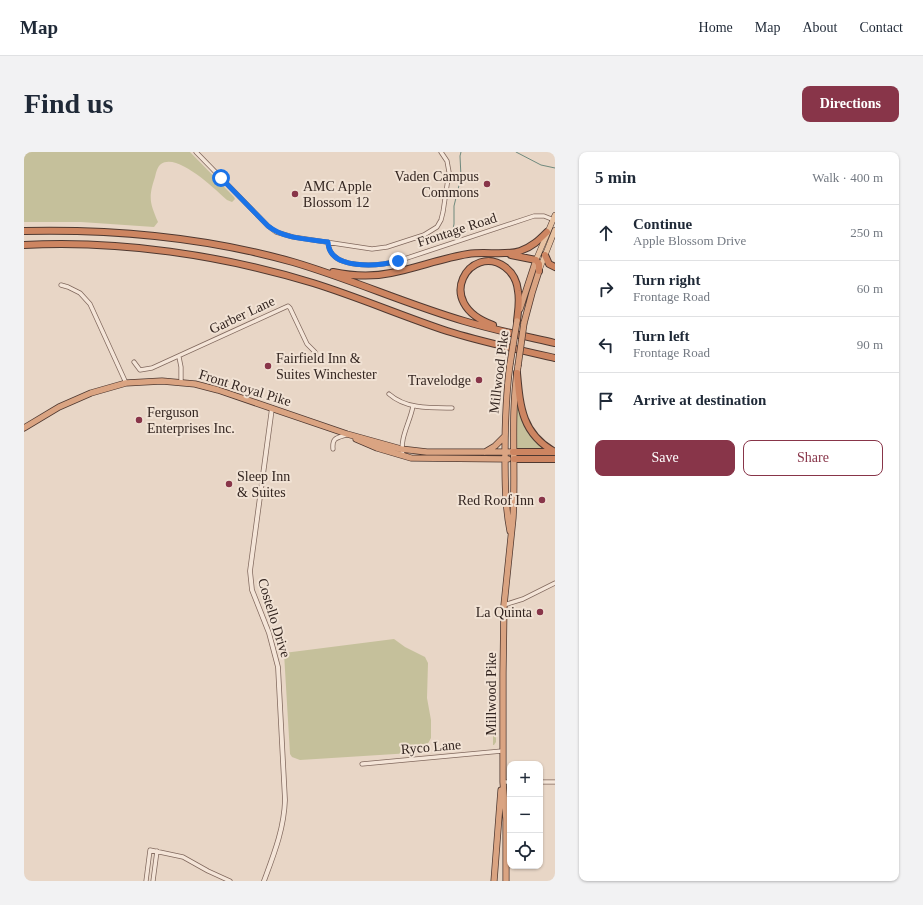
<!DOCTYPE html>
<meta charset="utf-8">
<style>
body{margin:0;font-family:"Times New Roman",serif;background:#f2f2f3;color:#1f2937}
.controls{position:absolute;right:12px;bottom:12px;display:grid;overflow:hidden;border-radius:8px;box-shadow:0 1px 3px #0004}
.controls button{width:36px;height:36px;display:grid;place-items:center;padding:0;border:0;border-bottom:1px solid #e0e1e3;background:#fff;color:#1f2937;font:20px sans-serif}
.stop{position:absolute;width:12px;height:12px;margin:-9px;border:3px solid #1a73e8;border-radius:50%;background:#fff}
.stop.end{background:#1a73e8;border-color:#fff;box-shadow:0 1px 4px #0008}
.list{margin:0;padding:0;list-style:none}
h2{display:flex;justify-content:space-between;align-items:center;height:52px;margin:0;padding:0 16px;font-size:17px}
h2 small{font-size:13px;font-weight:400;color:#747a83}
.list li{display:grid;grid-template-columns:26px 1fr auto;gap:12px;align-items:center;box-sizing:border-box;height:56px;padding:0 16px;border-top:1px solid #e0e1e3}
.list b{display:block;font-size:15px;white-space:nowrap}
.list p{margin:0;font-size:13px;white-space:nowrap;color:#747a83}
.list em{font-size:13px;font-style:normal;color:#747a83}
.actions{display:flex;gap:8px;padding:12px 16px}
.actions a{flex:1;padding:9px 0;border:1px solid #883549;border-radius:8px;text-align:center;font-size:14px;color:#883549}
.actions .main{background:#883549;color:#fff}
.icon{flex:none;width:22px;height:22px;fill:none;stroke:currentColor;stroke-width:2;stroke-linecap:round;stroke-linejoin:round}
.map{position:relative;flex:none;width:531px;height:729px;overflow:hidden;border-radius:8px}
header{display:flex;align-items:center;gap:24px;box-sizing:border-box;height:56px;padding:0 20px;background:#fff;border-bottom:1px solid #e0e1e3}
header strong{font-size:19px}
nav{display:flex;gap:22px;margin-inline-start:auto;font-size:14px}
.intro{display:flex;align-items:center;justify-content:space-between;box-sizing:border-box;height:96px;padding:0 24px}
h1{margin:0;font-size:28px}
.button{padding:10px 18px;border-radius:8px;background:#883549;color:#fff;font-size:14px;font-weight:700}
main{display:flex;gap:24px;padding:0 24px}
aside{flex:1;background:#fff;border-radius:8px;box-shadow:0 1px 3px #0004}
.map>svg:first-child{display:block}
.green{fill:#c5c09b}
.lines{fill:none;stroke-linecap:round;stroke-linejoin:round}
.stream{stroke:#6f897d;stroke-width:1}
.minor-casing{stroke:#81695e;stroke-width:5}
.tertiary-casing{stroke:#81695e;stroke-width:5.5}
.primary-casing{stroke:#4f3931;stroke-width:6}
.trunk-casing{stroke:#4f3931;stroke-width:7}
.motorway-casing{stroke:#4f3931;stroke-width:8}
.minor{stroke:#f4e5d8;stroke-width:3.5}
.tertiary{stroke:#f4e5d8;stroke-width:4}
.primary{stroke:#e7c2a2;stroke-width:5}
.trunk{stroke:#daa482;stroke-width:5.5}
.motorway{stroke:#cd8561;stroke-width:6}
.trunk-bridge-casing{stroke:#4f3931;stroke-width:7;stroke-linecap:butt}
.trunk-bridge{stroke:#daa482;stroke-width:5.5}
.route{stroke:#1a73e8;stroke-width:5}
.poi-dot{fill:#883549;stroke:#f1e2d4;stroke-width:1.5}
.labels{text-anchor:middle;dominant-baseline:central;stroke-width:4;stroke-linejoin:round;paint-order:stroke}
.poi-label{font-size:14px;fill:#332520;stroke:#f1e2d4;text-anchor:end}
.street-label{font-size:14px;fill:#332520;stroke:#f1e2d4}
</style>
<header>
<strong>Map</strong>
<nav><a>Home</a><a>Map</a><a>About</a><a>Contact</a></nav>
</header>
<div class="intro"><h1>Find us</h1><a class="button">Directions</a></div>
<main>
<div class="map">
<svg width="531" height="729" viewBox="0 0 531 729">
<rect width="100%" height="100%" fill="#e8d6c6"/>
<path class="green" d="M0,0H166L210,45L211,47L208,50L203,48C191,37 153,0 137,12C133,15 132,21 131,25C124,46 126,51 134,70L130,75L57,70H0Z
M493,234C494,259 499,284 522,298H494L492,295Z
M370,487L381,495L401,505L404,511L403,546L407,568V586L402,595L397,600L387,601L276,608L268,605L266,602L260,501Z
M469,533L472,535V590L470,593H469Z"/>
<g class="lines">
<path class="stream" d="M492,0L517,13L531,16
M427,86L430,72V54L437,25L436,4L437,0"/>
<defs>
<path id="minor" d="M172,0L244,74L252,80L269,85L348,97L363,95L400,83L413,75L417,68L419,60L425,20L423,9L417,0
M304,90C305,119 355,114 374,109L510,64H520L530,68
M37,133L44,135L56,141L66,152L102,231
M155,205L157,215V231
M110,210L116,218L128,216L264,154L266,156L283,192L291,200
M365,242C382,257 406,256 428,256
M309,297C308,286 312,286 322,283
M379,304C375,286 386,271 389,254
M480,453L499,447L531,431
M338,612L478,599
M479,630H486
M516,630H531
M122,729L126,698L159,705L184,719L206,729
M129,729L133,699"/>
<path id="tertiary" d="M240,729C250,702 260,677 261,648L254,515L245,481L228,438L226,419L228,404L248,256"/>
<path id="primary" d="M512,108L531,63
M516,116L531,78"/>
<path id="trunk" d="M496,157L512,108
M500,171L508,141L515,119
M0,276L35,255L67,241L102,231L138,229L171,232L194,238L323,282L377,297L403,300H489
M332,287L353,296L387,306L484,307
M461,300L471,294L481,284
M486,379C481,353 481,328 481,302C481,271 482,242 486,212
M470,729L477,638
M482,729V667L479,630V521L480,453L489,366C492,315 486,264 494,214"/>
<path id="motorway" d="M0,79C91,77 181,85 269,110C327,127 382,152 440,169C470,178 500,184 531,191
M0,93C96,88 197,103 289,131C334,145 378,164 423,179C458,190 495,198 531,206
M487,103L512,108L515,112V119
M521,103L525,112L531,115
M309,120C328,124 348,125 367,121C393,116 418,106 444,102C461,99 481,104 496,99C508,95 515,88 523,80
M469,173C407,151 447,90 481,115C489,121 493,129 494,139C496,149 494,159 493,169
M493,221C496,255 498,282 531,300
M489,300H529
M490,307H531"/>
</defs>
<use href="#minor" class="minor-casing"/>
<use href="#tertiary" class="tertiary-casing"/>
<use href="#primary" class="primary-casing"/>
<use href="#trunk" class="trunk-casing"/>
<use href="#motorway" class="motorway-casing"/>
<use href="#minor" class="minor"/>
<use href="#tertiary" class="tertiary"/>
<use href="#primary" class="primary"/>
<use href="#trunk" class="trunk"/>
<use href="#motorway" class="motorway"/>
<defs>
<path id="trunk-bridge" d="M486,212L493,169
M494,214L500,171"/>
</defs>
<use href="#trunk-bridge" class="trunk-bridge-casing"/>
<use href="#trunk-bridge" class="trunk-bridge"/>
</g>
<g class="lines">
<path class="route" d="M197,26L244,74C260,87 284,87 304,90C305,119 355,114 374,109"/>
</g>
<g class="poi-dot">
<circle cx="463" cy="32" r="4"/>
<circle cx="271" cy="42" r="4"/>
<circle cx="244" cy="214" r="4"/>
<circle cx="455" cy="228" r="4"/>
<circle cx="115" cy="268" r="4"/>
<circle cx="205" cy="332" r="4"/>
<circle cx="518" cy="348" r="4"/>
<circle cx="516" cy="460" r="4"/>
</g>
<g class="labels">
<g class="poi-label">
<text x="455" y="24">Vaden Campus<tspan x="455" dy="16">Commons</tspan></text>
<text x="279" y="34" text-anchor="start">AMC Apple<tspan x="279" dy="16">Blossom 12</tspan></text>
<text x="252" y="206" text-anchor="start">Fairfield Inn &amp;<tspan x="252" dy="16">Suites Winchester</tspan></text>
<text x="447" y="228">Travelodge</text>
<text x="123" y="260" text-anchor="start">Ferguson<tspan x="123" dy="16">Enterprises Inc.</tspan></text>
<text x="213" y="324" text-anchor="start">Sleep Inn<tspan x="213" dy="16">&amp; Suites</tspan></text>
<text x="510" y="348">Red Roof Inn</text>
<text x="508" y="460">La Quinta</text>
</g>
<g class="street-label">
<text transform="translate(433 78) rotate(-18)">Frontage Road</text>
<text transform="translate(218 163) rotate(-25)">Garber Lane</text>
<text transform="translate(475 220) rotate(-83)">Millwood Pike</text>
<text transform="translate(221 236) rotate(17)">Front Royal Pike</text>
<text transform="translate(250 466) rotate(73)">Costello Drive</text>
<text transform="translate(467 542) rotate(-90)">Millwood Pike</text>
<text transform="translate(407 595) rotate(-5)">Ryco Lane</text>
</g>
</g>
</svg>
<div class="controls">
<button>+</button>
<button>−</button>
<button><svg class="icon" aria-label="locate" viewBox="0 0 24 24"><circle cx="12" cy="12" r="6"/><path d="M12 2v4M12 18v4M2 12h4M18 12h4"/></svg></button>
</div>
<div class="stop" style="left:197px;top:26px"></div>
<div class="stop end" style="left:374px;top:109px"></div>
</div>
<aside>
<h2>5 min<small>Walk · 400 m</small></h2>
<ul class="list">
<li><svg class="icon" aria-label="ahead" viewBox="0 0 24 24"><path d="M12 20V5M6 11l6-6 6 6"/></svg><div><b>Continue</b><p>Apple Blossom Drive</p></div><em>250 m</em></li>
<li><svg class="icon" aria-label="right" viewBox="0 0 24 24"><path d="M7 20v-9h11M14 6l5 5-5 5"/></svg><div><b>Turn right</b><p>Frontage Road</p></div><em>60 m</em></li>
<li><svg class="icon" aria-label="left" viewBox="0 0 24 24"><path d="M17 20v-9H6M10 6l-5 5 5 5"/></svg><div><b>Turn left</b><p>Frontage Road</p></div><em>90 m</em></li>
<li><svg class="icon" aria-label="arrive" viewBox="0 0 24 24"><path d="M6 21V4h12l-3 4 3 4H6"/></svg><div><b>Arrive at destination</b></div></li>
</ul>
<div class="actions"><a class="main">Save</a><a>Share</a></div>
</aside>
</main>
